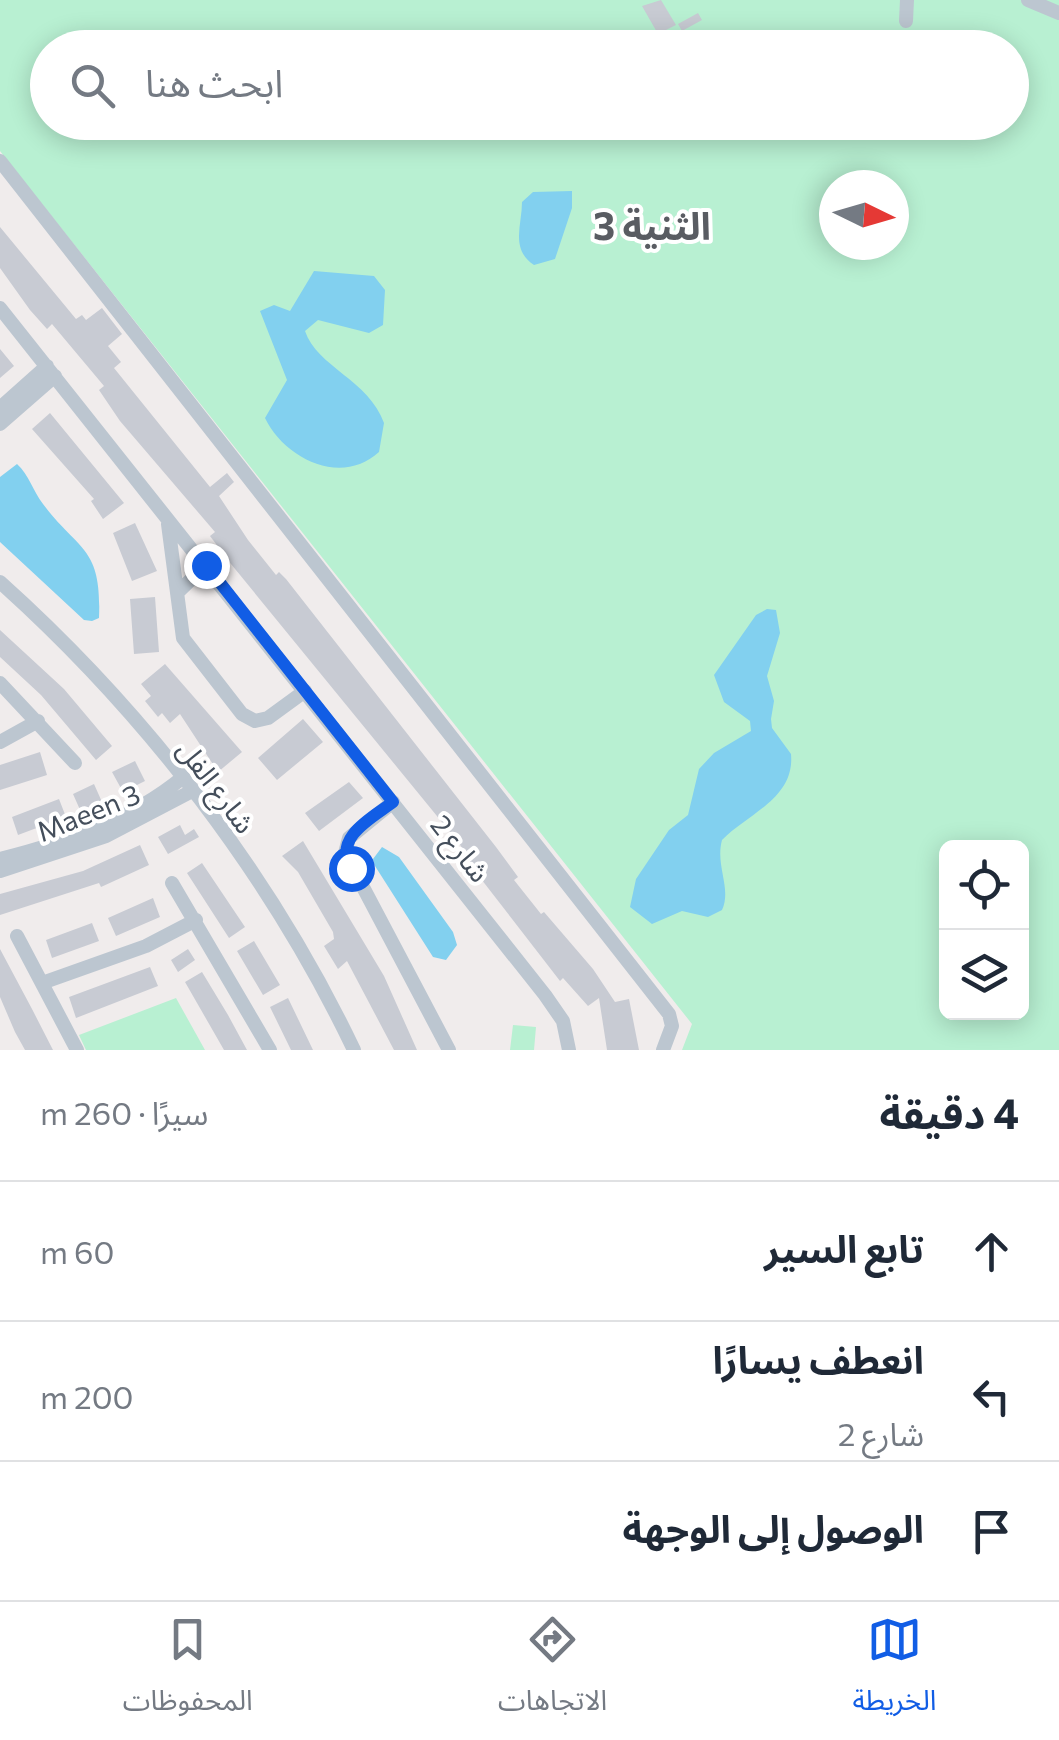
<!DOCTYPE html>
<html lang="ar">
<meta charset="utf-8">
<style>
body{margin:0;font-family:Commissioner,"Noto Sans Arabic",sans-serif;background:#f6f6f7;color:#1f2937;direction:rtl}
.controls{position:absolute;right:30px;bottom:30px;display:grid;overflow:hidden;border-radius:15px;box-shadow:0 5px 25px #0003}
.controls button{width:90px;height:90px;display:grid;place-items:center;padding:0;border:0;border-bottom:2px solid #e0e1e3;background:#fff;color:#1f2937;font:50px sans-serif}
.compass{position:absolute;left:819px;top:170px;width:90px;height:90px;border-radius:50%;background:#fff;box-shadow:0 5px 25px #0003;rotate:95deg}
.stop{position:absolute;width:30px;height:30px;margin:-22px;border:8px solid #115de5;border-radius:50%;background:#fff}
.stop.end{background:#115de5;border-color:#fff;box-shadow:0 2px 10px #0008}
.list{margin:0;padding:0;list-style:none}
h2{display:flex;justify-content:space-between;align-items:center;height:130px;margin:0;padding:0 40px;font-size:42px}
h2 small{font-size:32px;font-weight:400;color:#747a83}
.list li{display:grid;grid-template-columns:65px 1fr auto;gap:30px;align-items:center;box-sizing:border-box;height:140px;padding:0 40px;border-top:2px solid #e0e1e3}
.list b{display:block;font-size:38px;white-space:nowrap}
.list p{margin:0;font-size:32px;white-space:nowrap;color:#747a83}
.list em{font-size:32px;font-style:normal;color:#747a83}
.icon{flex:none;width:55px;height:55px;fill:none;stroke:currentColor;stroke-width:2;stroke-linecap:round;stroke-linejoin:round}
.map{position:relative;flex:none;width:1059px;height:1050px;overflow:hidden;direction:ltr}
.search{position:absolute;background:#fff;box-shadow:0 5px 25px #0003;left:30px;right:30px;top:30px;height:110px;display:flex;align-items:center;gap:25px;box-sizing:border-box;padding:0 35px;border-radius:55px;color:#747a83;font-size:38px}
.sheet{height:550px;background:#fff}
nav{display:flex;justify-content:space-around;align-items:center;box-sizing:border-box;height:140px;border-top:2px solid #e0e1e3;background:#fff;font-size:28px;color:#747a83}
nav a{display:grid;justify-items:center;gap:5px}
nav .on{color:#115de5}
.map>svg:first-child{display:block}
.green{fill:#b8f0d2;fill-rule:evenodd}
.water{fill:#82d0ef}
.building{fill:#c8cbd3}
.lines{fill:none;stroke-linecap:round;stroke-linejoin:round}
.minor{stroke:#bcc6d0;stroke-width:14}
.route{stroke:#115de5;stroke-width:12}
.labels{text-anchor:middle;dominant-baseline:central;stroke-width:8;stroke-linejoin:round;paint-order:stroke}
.street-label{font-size:28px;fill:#444e5b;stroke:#fff}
.district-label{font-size:38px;font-weight:bold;fill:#595c62;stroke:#fff}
</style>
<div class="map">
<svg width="1059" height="1050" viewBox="0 0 1059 1050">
<rect width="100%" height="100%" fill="#f0ecec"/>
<path class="green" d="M0,0H1059V1050H682L692,1024L0,151ZM48,48H1012V122H48ZM834,185H894V245H834ZM946,848H1022V1012H946Z
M176,998L205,1050H86L79,1035Z
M513,1025L536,1027L534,1050H510Z"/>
<path class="water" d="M572,191V208L555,259L534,265C510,249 522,225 522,202L533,192Z
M314,271L374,276L385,290L383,325L369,333L318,320L305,331C317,367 369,380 384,423L379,452C341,487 284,458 265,418L287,380L260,311L274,305L290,311Z
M17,464C29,475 33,491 43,504C79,552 102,546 99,618L92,621L84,620L0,542V477Z
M767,609L776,610L780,633L767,676L774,701L771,719L772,728L791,754C795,798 749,813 722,840C715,866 732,888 722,910L708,917L682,911L652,924L630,907L636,879L669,830L688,815L699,769L714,753L751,731L750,721L724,702L714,675L756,615Z
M382,847L399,857L453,932L457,945L446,960L433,957L375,866L373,859Z"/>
<path class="building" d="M661,0L676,25L658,34L642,6Z
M698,13L702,20L682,31L678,24Z
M0,227L76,319L82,315L86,320L102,308L122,334L108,346L121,362L114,368L210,487L227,473L234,482L219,496L248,540L276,575L279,572L286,579L496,847L518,877L514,880L541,914L544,912L593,969L615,1002L629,999L639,1050H607L599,998L588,1006L563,978L560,981L478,875L459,843L231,564L210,536L215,532L120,421L99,390L104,386L52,324L47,329L30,310L0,268Z
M0,349L14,366L0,378Z
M50,413L124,503L103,519L91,501L94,499L32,429Z
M135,523L157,571L132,581L113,533Z
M155,597L159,652L134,654L130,599Z
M0,630L64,689L112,746L96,760L41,695L0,657Z
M165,664L242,752L218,772L180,714L170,723L162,713L158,717L145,701L151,696L141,684Z
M303,719L323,742L277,780L258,758Z
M40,752L47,775L0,790V765Z
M135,761L145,781L123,792L112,772Z
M349,782L363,798L319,831L305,813Z
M94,784L102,802L81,812L73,794Z
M59,799L66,817L18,835L12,817Z
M180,825L185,835L194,829L199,837L168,854L158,837Z
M303,841L384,976L417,1050H394L347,961L338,969L324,946L334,939L333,932L298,872L282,856Z
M140,845L149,865L101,887L99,883L0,915V894L83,871Z
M202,863L245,927L229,938L187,873Z
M153,898L160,917L116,936L108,918Z
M92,923L99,941L52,958L46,940Z
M254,941L280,985L263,995L237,951Z
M0,949L32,1009L53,1050H25L15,1032L0,997Z
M188,949L195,960L178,972L171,960Z
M150,967L158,986L76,1018L69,997Z
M202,972L228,1015L247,1050H224L185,982Z
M288,998L313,1050H291L270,1007Z"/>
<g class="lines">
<path class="minor" d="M1028,0L1059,13
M906,21L907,0
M0,161L669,1014L672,1026L663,1050
M0,308L545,995L563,1021L569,1050
M0,408L47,366
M0,424L55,376
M168,524L183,638L242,714L255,721L268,718L305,691
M0,582C145,712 270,874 354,1050
M177,593L206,565
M0,683L75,763
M0,742L38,721
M393,802L349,838L345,853L449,1050
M0,859C64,843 131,820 182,778
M0,871L106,836L192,791
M172,883L270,1050
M17,936L77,1050
M42,983L146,946L196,920"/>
</g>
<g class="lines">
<path class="route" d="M206,565L393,802C372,818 333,837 351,868"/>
</g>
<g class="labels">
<g class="street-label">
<text transform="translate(217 786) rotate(53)">شارع الفل</text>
<text transform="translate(88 812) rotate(-22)">Maeen 3</text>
<text transform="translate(461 848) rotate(52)">شارع 2</text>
</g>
<g class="district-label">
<text x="652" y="224">الثنية 3</text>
</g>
</g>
</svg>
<div class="controls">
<button><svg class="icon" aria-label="locate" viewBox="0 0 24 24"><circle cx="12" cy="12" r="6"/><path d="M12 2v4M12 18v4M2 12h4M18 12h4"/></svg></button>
<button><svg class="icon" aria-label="layers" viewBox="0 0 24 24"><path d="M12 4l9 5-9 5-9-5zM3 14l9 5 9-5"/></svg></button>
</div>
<svg class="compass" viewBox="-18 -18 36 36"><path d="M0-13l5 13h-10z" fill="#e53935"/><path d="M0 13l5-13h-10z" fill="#747a83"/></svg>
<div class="stop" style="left:351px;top:868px"></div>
<div class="stop end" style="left:206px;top:565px"></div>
<div class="search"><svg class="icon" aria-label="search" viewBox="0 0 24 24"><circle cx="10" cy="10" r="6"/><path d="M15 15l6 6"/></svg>ابحث هنا</div>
</div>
<section class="sheet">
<h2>4 دقيقة<small>سيرًا · 260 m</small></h2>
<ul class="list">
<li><svg class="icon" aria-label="ahead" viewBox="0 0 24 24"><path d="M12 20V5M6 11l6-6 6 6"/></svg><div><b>تابع السير</b></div><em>60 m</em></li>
<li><svg class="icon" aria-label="left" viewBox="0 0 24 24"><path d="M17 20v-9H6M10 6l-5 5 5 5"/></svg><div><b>انعطف يسارًا</b><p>شارع 2</p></div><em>200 m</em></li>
<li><svg class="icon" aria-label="arrive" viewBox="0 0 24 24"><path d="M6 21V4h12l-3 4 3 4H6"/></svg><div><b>الوصول إلى الوجهة</b></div></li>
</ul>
</section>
<nav>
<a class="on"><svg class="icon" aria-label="map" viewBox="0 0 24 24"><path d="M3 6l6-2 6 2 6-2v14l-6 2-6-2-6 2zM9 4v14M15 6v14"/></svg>الخريطة</a>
<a><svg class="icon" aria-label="directions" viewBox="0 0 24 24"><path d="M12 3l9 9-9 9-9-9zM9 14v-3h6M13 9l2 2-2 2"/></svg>الاتجاهات</a>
<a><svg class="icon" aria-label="saved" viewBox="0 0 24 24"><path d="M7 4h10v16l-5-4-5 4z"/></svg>المحفوظات</a>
</nav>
